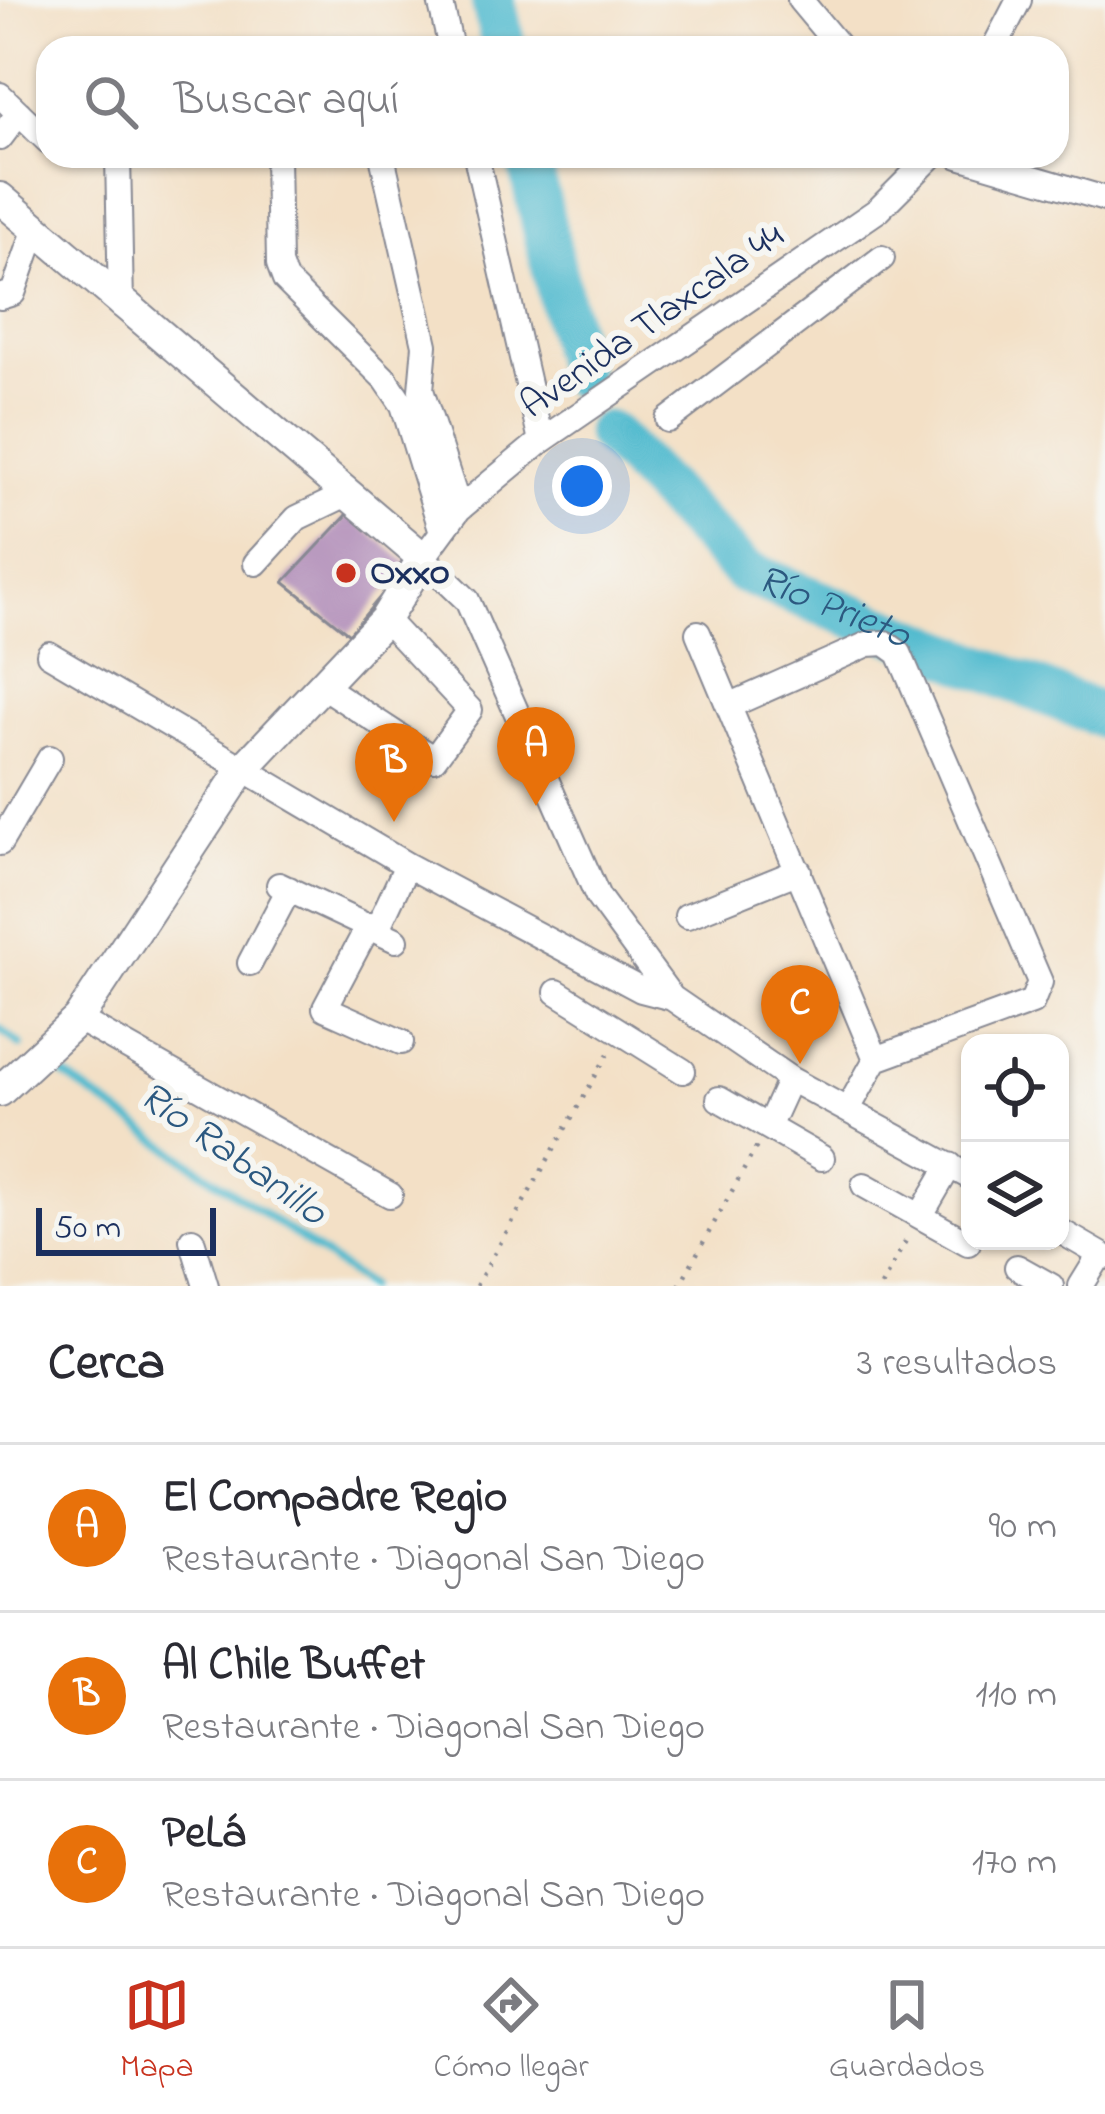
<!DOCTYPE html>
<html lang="es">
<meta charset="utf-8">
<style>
body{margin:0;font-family:"Indie Flower",sans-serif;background:#f7f7f7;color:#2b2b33}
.controls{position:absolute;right:36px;bottom:36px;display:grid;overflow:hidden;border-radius:24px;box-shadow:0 3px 9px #0004}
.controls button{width:108px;height:108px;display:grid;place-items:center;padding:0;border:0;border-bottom:3px solid #e1e1e2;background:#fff;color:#2b2b33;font:60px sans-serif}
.scale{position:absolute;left:36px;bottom:30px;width:180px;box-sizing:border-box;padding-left:12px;border:6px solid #1b2f5e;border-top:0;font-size:33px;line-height:42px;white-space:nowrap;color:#1b2f5e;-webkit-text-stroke:9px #f6f6f2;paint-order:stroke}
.you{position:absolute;left:582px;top:486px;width:42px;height:42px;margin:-30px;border:9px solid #fff;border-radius:50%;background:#1a73e8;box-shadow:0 0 0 18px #1a73e833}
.badge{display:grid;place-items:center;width:78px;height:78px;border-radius:50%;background:#c8321e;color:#fff;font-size:39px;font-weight:700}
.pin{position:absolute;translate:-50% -99px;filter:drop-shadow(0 3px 6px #0008)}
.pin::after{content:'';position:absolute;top:63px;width:42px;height:36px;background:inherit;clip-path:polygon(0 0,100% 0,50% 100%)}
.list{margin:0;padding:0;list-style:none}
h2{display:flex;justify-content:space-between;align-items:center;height:156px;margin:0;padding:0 48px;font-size:51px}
h2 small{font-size:39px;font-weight:400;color:#7c7c81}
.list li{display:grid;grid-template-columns:78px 1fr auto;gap:36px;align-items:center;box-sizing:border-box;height:168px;padding:0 48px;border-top:3px solid #e1e1e2}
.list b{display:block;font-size:45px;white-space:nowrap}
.list p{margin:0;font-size:39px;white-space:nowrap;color:#7c7c81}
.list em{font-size:39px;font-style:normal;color:#7c7c81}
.icon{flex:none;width:66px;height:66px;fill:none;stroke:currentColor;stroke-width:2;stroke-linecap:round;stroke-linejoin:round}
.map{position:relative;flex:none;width:1105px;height:1286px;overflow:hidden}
.search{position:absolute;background:#fff;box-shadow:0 3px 9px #0004;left:36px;right:36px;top:36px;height:132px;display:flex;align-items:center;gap:30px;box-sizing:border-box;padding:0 42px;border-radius:36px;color:#7c7c81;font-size:45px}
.sheet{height:660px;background:#fff}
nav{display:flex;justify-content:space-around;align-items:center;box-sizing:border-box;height:168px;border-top:3px solid #e1e1e2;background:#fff;font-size:33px;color:#7c7c81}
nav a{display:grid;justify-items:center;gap:6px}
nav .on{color:#c8321e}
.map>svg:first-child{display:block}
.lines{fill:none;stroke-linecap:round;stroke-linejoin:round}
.stream{stroke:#52bbcf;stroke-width:8}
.river{stroke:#52bbcf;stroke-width:45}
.building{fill:#b99abf}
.minor-casing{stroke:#878892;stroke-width:28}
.major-casing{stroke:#878892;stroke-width:34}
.path{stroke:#878892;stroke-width:4.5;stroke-dasharray:3 9;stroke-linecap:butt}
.minor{stroke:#fff;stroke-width:24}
.major{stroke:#fff;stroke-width:30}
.poi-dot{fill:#c8321e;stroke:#f6f6f2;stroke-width:4.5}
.labels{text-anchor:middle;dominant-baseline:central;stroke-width:12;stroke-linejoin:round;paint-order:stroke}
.street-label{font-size:39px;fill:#1b2f5e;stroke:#f6f6f2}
.poi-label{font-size:39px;font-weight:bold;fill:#1b2f5e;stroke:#f6f6f2;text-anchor:start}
.water-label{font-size:42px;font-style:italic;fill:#2c5980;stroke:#f6f6f2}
</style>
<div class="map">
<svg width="1105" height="1286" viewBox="0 0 1105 1286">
<rect width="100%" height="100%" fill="#f6f6f2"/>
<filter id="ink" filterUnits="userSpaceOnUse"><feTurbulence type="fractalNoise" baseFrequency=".00833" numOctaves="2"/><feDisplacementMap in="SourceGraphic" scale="24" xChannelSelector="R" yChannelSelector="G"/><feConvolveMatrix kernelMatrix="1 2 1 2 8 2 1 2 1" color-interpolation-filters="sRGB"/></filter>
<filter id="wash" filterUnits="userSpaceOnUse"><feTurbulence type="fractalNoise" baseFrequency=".004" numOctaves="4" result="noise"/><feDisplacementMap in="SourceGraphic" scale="48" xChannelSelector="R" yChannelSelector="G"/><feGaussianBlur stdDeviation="2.7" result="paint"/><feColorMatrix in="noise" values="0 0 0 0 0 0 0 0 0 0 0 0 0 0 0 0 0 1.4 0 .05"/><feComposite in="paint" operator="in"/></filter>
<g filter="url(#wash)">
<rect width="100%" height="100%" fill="#f3e0c6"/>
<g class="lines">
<path class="stream" d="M0,1029L21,1046
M61,1073L368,1286"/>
<g class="river">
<path d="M493,0L504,48"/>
<path d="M528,156L578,375"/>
<path id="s1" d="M608,433L744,572L1105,717"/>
</g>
</g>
<g id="blocks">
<path class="building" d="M348,514L408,564L349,634L284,582Z"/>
</g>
</g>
<g filter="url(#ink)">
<use href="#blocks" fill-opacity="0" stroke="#878892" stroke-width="3"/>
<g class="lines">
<defs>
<path id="minor" d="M440,0L451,48
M800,0L840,48
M994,48L1019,0
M0,95L48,141
M0,138L19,113
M118,156L121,305
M277,156L279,264L285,280L386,380L403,405L442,532
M382,156L425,345L421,390L459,509
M476,156L541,441
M959,156L1105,199
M0,297L13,293L36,228
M668,420L882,258
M256,563L297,518L347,494
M698,633L876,1059L848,1109
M49,654L407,865L641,990L672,998L790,1079L970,1177
M324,687L434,759L470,710L385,619
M731,705L868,644L885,643L899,653L1040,982L1032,1002L876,1059
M0,843L50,758
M279,885L396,940
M687,916L799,871
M369,925L325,1008L401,1042
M377,929L407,865
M250,963L289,889
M557,992L683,1071
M672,998L598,897L467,600L423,558L459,509L541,441L878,210L932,156
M78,1019L390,1195
M719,1099L822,1158
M769,1125L790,1079
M864,1185L968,1243
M921,1215L950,1165
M1060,1231L1105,1257
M192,1240L206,1286
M1017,1267L1051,1286
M1081,1286L1100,1255"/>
<path id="major" d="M0,198L423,558L385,619L242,770L78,1019L0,1091"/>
</defs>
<use href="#minor" class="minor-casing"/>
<use href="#major" class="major-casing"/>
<path class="path" d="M476,1286L609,1052
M679,1286L757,1146
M881,1286L909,1235"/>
<use href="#minor" class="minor"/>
<use href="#major" class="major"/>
</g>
</g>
<circle class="poi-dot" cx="346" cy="573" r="12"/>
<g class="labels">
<g class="street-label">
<text transform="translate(653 322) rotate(-35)">Avenida Tlaxcala 44</text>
</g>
<g class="poi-label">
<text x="370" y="573">Oxxo</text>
</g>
<g class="water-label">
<text stroke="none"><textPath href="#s1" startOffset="291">Río Prieto</textPath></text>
<text transform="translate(232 1155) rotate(35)">Río Rabanillo</text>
</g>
</g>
</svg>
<div class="controls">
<button><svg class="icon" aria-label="locate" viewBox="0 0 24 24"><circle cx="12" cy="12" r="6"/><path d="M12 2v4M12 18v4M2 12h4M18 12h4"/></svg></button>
<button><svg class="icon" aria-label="layers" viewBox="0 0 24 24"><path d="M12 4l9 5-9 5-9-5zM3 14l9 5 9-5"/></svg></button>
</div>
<div class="scale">50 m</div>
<div class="you"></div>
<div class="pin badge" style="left:536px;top:806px;background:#e8710a">A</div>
<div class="pin badge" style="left:394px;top:822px;background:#e8710a">B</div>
<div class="pin badge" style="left:800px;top:1064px;background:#e8710a">C</div>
<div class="search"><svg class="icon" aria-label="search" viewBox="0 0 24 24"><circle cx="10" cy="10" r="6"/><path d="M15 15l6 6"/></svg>Buscar aquí</div>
</div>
<section class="sheet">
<h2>Cerca<small>3 resultados</small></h2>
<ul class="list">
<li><span class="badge" style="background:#e8710a">A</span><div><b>El Compadre Regio</b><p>Restaurante · Diagonal San Diego</p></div><em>90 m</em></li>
<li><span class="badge" style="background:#e8710a">B</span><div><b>Al Chile Buffet</b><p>Restaurante · Diagonal San Diego</p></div><em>110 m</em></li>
<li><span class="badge" style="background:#e8710a">C</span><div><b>PeLá</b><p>Restaurante · Diagonal San Diego</p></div><em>170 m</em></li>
</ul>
</section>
<nav>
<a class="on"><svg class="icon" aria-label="map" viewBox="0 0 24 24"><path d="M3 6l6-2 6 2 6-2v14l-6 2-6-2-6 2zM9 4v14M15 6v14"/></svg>Mapa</a>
<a><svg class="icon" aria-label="directions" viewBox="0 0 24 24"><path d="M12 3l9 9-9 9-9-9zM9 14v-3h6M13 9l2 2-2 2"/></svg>Cómo llegar</a>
<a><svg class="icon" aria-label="saved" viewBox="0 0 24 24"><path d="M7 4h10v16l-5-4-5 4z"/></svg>Guardados</a>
</nav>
